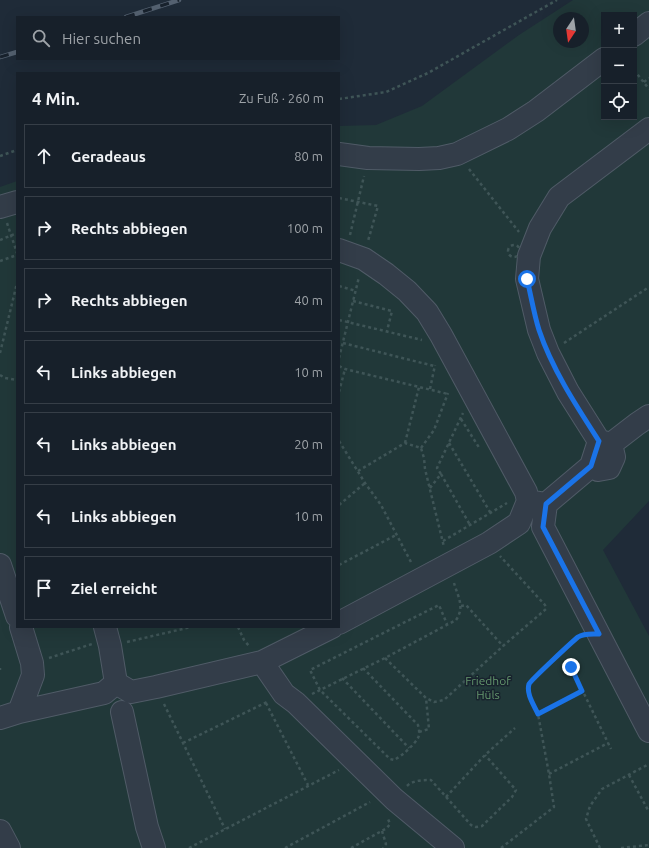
<!DOCTYPE html>
<html lang="de">
<meta charset="utf-8">
<style>
body{margin:0;font-family:Ubuntu,sans-serif;background:#202832;color:#f1f3f6}
.controls{position:absolute;right:12px;top:12px;display:grid;overflow:hidden;border-radius:0px;box-shadow:0 4px 16px #0002}
.controls button{width:36px;height:36px;display:grid;place-items:center;padding:0;border:0;border-bottom:1px solid #363e47;background:#17202a;color:#f1f3f6;font:20px sans-serif}
.compass{position:absolute;left:553px;top:12px;width:36px;height:36px;border-radius:50%;background:#17202a;box-shadow:0 4px 16px #0002;rotate:193deg}
.stop{position:absolute;width:12px;height:12px;margin:-9px;border:3px solid #1a73e8;border-radius:50%;background:#fff}
.stop.end{background:#1a73e8;border-color:#fff;box-shadow:0 1px 4px #0008}
.list{margin:0;padding:0;list-style:none}
h2{display:flex;justify-content:space-between;align-items:center;height:52px;margin:0;padding:0 16px;font-size:17px}
h2 small{font-size:13px;font-weight:400;color:#9ea3a8}
.list li{display:grid;grid-template-columns:26px 1fr auto;gap:12px;align-items:center;box-sizing:border-box;height:64px;margin:0 8px 8px;padding:0 8px;border:1px solid #363e47;border-radius:0px}
.list b{display:block;font-size:15px;white-space:nowrap}
.list em{font-size:13px;font-style:normal;color:#9ea3a8}
.icon{flex:none;width:22px;height:22px;fill:none;stroke:currentColor;stroke-width:2;stroke-linecap:round;stroke-linejoin:round}
.map{position:relative;flex:none;width:649px;height:848px;overflow:hidden}
.search{position:absolute;background:#17202a;box-shadow:0 4px 16px #0002;left:16px;top:16px;width:324px;height:44px;display:flex;align-items:center;gap:10px;box-sizing:border-box;padding:0 14px;border-radius:0px;color:#9ea3a8;font-size:15px}
.panel{position:absolute;background:#17202a;box-shadow:0 4px 16px #0002;left:16px;top:72px;width:324px;height:556px;border-radius:0px}
.map>svg:first-child{display:block}
.green{fill:#213839;fill-rule:evenodd}
.lines{fill:none;stroke-linecap:round;stroke-linejoin:round}
.minor-casing{stroke:#505b67;stroke-width:24}
.path{stroke:#3f5557;stroke-width:2.5;stroke-dasharray:3 3;stroke-linecap:butt}
.minor{stroke:#333d49;stroke-width:22}
.rail-casing{stroke:#546170;stroke-width:4.5}
.rail{stroke:#18222d;stroke-width:3;stroke-dasharray:9;stroke-linecap:butt}
.route{stroke:#1a73e8;stroke-width:5}
.labels{text-anchor:middle;dominant-baseline:central;stroke-width:3;stroke-linejoin:round;paint-order:stroke}
.park-label{font-size:12px;fill:#64976d;stroke:#18222d}
</style>
<div class="map">
<svg width="649" height="848" viewBox="0 0 649 848">
<rect width="100%" height="100%" fill="#1f2b38"/>
<path class="green" d="M573,0H649V501L603,550L649,636V848H0V187L17,181V627H339V126L376,125L422,106L519,35ZM604,15H634V117H604ZM559,18H583V42H559Z"/>
<g class="lines">
<defs>
<path id="minor" d="M634,35L649,23
M339,154L368,158L419,159L439,158L457,154L508,129L536,111L604,59
M0,207L17,202
M339,250L364,259L386,274L407,291L427,312L441,335L526,492L528,501
M599,441L568,392L548,353L539,330L527,279L529,256L540,228L559,197L649,129
M591,466L598,470L609,468L614,457L611,444
M546,504L543,527L649,731
M0,565L17,616
M339,623L489,543L519,523L528,501L546,504L591,466L599,441L611,444L637,424L649,416
M105,627L110,646L116,683
M262,662L284,694L296,703L394,799L453,848
M19,712L33,675L32,663L21,627
M122,712L147,827L154,848
M0,718L19,712L104,693L116,683L131,692L156,687L262,662L332,627
M0,831L9,848"/>
</defs>
<use href="#minor" class="minor-casing"/>
<path class="path" d="M634,70L649,89
M644,82L649,78
M339,99L386,92L428,73L557,0
M0,156L17,150
M469,169L519,232
M339,198L378,206L368,241
M7,223L17,253
M350,235L364,176
M0,240L17,233
M508 251a6 6 0 1 1 12 0a6 6 0 1 1-12 0Z
M0,261L17,255
M339,286L356,291
M353,301L392,311L387,331
M339,320L422,340
M343,343L434,366
M564,343L649,287
M0,353L17,283
M339,358L359,277
M339,366L345,369L448,394
M0,375L5,378L17,380
M430,389L435,365
M339,392L345,369
M461,419L480,449
M339,441L365,483L381,505L412,564
M405,443L419,387
M449,443L490,512
M421,448L434,430L448,393
M358,471L405,443L421,448L424,458L425,469L444,547
M441,474L470,525
M430,488L441,474L437,468L463,413
M339,505L365,483
M443,541L507,503
M339,565L396,535
M461,606L466,605L503,646
M238,627L244,640L249,646
M127,642L191,627
M49,658L92,644
M385,658L426,698L434,702L444,700L503,646L546,609L545,605L500,556
M571,667L611,749
M0,668V670
M363,668L418,725C419,729 420,734 418,738C413,746 402,756 394,760L390,759L320,690L310,670L439,605L447,624
M342,678L409,748
M312,694L385,658L456,620C465,607 458,597 454,583
M266,703L308,785
M164,704L225,829
M538,714L582,691
M419,732L429,729L426,698
M183,743L267,702
M549,774L608,743
M629,775L649,812
M407,786C413,780 423,780 431,780L471,825L476,827L482,826L512,797L516,790L485,755
M446,797L485,755L515,728
M382,831L386,844L383,848
M189,848L339,770
M285,848L370,802
M351,848L387,828L390,824L388,819
M501,848L554,807L549,774L538,714L529,694V684L538,674L579,636
M600,848L586,819L590,806L602,789L649,764
M621,848L649,845"/>
<use href="#minor" class="minor"/>
<defs>
<path id="rail" d="M126,17L179,0
M0,57L17,52"/>
</defs>
<use href="#rail" class="rail-casing"/>
<use href="#rail" class="rail"/>
</g>
<g class="lines">
<path class="route" d="M527,279C531,296 534,314 539,330C552,369 577,407 599,441L591,466L546,504L543,527L599,634C593,634 584,633 578,637C573,641 531,680 529,684C526,694 534,705 538,714L582,691L571,667"/>
</g>
<g class="labels">
<g class="park-label">
<text x="488" y="680">Friedhof<tspan x="488" dy="14">Hüls</tspan></text>
</g>
</g>
</svg>
<div class="controls">
<button>+</button>
<button>−</button>
<button><svg class="icon" aria-label="locate" viewBox="0 0 24 24"><circle cx="12" cy="12" r="6"/><path d="M12 2v4M12 18v4M2 12h4M18 12h4"/></svg></button>
</div>
<svg class="compass" viewBox="-18 -18 36 36"><path d="M0-13l5 13h-10z" fill="#e53935"/><path d="M0 13l5-13h-10z" fill="#9ea3a8"/></svg>
<div class="stop" style="left:527px;top:279px"></div>
<div class="stop end" style="left:571px;top:667px"></div>
<div class="search"><svg class="icon" aria-label="search" viewBox="0 0 24 24"><circle cx="10" cy="10" r="6"/><path d="M15 15l6 6"/></svg>Hier suchen</div>
<section class="panel">
<h2>4 Min.<small>Zu Fuß · 260 m</small></h2>
<ul class="list">
<li><svg class="icon" aria-label="ahead" viewBox="0 0 24 24"><path d="M12 20V5M6 11l6-6 6 6"/></svg><div><b>Geradeaus</b></div><em>80 m</em></li>
<li><svg class="icon" aria-label="right" viewBox="0 0 24 24"><path d="M7 20v-9h11M14 6l5 5-5 5"/></svg><div><b>Rechts abbiegen</b></div><em>100 m</em></li>
<li><svg class="icon" aria-label="right" viewBox="0 0 24 24"><path d="M7 20v-9h11M14 6l5 5-5 5"/></svg><div><b>Rechts abbiegen</b></div><em>40 m</em></li>
<li><svg class="icon" aria-label="left" viewBox="0 0 24 24"><path d="M17 20v-9H6M10 6l-5 5 5 5"/></svg><div><b>Links abbiegen</b></div><em>10 m</em></li>
<li><svg class="icon" aria-label="left" viewBox="0 0 24 24"><path d="M17 20v-9H6M10 6l-5 5 5 5"/></svg><div><b>Links abbiegen</b></div><em>20 m</em></li>
<li><svg class="icon" aria-label="left" viewBox="0 0 24 24"><path d="M17 20v-9H6M10 6l-5 5 5 5"/></svg><div><b>Links abbiegen</b></div><em>10 m</em></li>
<li><svg class="icon" aria-label="arrive" viewBox="0 0 24 24"><path d="M6 21V4h12l-3 4 3 4H6"/></svg><div><b>Ziel erreicht</b></div></li>
</ul>
</section>
</div>
